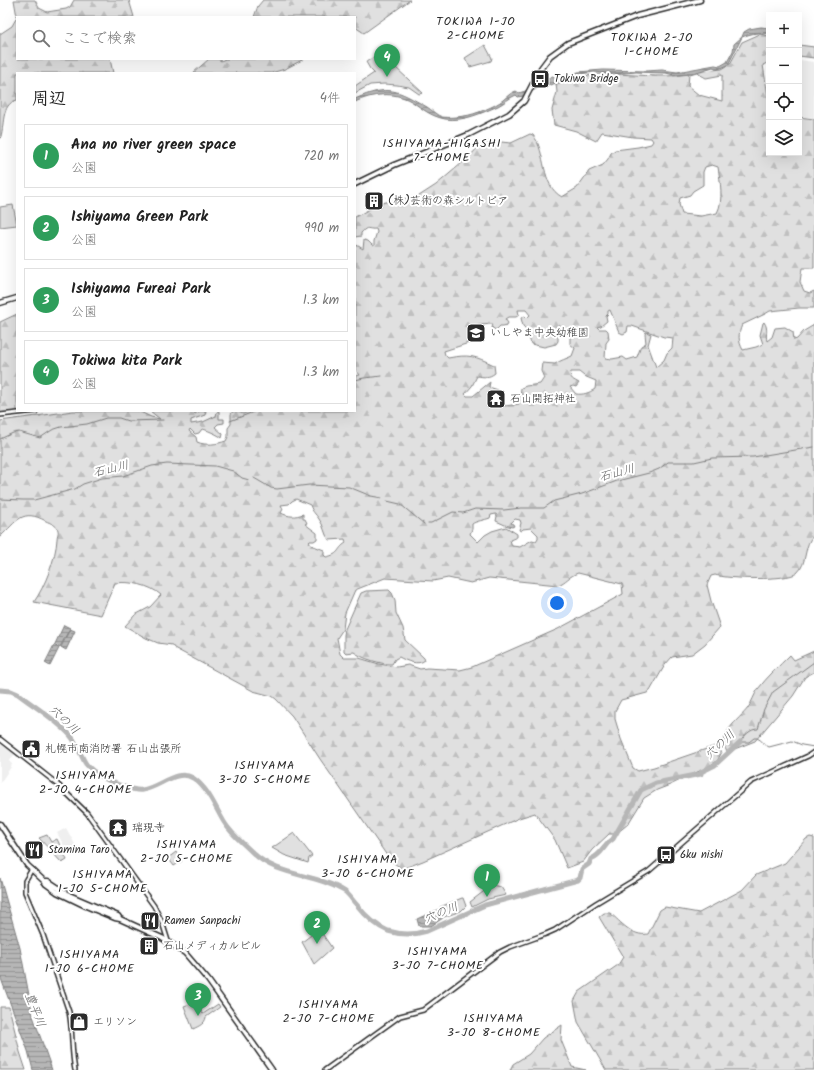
<!DOCTYPE html>
<html lang="ja">
<meta charset="utf-8">
<style>
body{margin:0;font-family:Kalam,"Klee One",sans-serif;background:#f6f6f6;color:#222}
.controls{position:absolute;right:12px;top:12px;display:grid;overflow:hidden;border-radius:0px;box-shadow:0 4px 16px #0002}
.controls button{width:36px;height:36px;display:grid;place-items:center;padding:0;border:0;border-bottom:1px solid #e0e0e0;background:#fff;color:#222;font:20px sans-serif}
.you{position:absolute;left:557px;top:603px;width:14px;height:14px;margin:-10px;border:3px solid #fff;border-radius:50%;background:#1a73e8;box-shadow:0 0 0 6px #1a73e833}
.badge{display:grid;place-items:center;width:26px;height:26px;border-radius:50%;background:#2b2b2b;color:#fff;font-size:13px;font-weight:700}
.pin{position:absolute;translate:-50% -33px;filter:drop-shadow(0 1px 2px #0008)}
.pin::after{content:'';position:absolute;top:21px;width:14px;height:12px;background:inherit;clip-path:polygon(0 0,100% 0,50% 100%)}
.list{margin:0;padding:0;list-style:none}
h2{display:flex;justify-content:space-between;align-items:center;height:52px;margin:0;padding:0 16px;font-size:17px}
h2 small{font-size:13px;font-weight:400;color:#767676}
.list li{display:grid;grid-template-columns:26px 1fr auto;gap:12px;align-items:center;box-sizing:border-box;height:64px;margin:0 8px 8px;padding:0 8px;border:1px solid #e0e0e0;border-radius:0px}
.list b{display:block;font-size:15px;white-space:nowrap}
.list p{margin:0;font-size:13px;white-space:nowrap;color:#767676}
.list em{font-size:13px;font-style:normal;color:#767676}
.icon{flex:none;width:22px;height:22px;fill:none;stroke:currentColor;stroke-width:2;stroke-linecap:round;stroke-linejoin:round}
.map{position:relative;flex:none;width:814px;height:1070px;overflow:hidden}
.search{position:absolute;background:#fff;box-shadow:0 4px 16px #0002;left:16px;top:16px;width:340px;height:44px;display:flex;align-items:center;gap:10px;box-sizing:border-box;padding:0 14px;border-radius:0px;color:#767676;font-size:15px}
.panel{position:absolute;background:#fff;box-shadow:0 4px 16px #0002;left:16px;top:72px;width:340px;height:340px;border-radius:0px}
.map>svg:first-child{display:block}
.built{fill:#efefef}
.forest{fill:url(#forest-firs);stroke:#868686;fill-rule:evenodd}
.green{fill:#e0e0e0;stroke:#868686}
.water{fill:url(#water-rules);stroke:#7e7e7e}
.lines{fill:none;stroke-linecap:round;stroke-linejoin:round}
.stream{stroke:#7e7e7e;stroke-width:1}
.river{stroke:#b6b6b6;stroke-width:5}
.secondary-casing{stroke:#2b2b2b;stroke-width:6}
.highway-casing{stroke:#2b2b2b;stroke-width:7}
.secondary{stroke:#fff;stroke-width:3}
.highway{stroke:#fff;stroke-width:4}
.labels{text-anchor:middle;dominant-baseline:central;stroke-width:4;stroke-linejoin:round;paint-order:stroke}
.poi-label{font-size:11px;fill:#2b2b2b;stroke:#fff;text-anchor:start}
.neighbourhood-label{font-size:12px;letter-spacing:1px;fill:#2b2b2b;stroke:#fff}
.water-label{font-size:12px;font-style:italic;fill:#5c5c5c;stroke:#fff}
</style>
<div class="map">
<svg width="814" height="1070" viewBox="0 0 814 1070">
<defs>
<pattern id="forest-firs" width="22" height="20" patternUnits="userSpaceOnUse"><rect width="22" height="20" fill="#e0e0e0"/><path d="M5 1l3.5 6h-7zM16 11l3.5 6h-7z" fill="#c0c0c0"/></pattern>
<pattern id="water-rules" width="6" height="5" patternUnits="userSpaceOnUse"><rect width="6" height="5" fill="#b6b6b6"/><path d="M0 2.5h6" fill="none" stroke="#949494"/></pattern>
</defs>
<rect width="100%" height="100%" fill="#fff"/>
<filter id="ink" filterUnits="userSpaceOnUse"><feTurbulence type="fractalNoise" baseFrequency=".025" numOctaves="2"/><feDisplacementMap in="SourceGraphic" scale="8" xChannelSelector="R" yChannelSelector="G"/><feConvolveMatrix kernelMatrix="1 2 1 2 8 2 1 2 1" color-interpolation-filters="sRGB"/></filter>
<g filter="url(#ink)">
<path class="built" d="M799,60L814,62V118L799,116Z
M0,743L15,754L9,761L12,764L11,767L0,783Z
M66,828L76,846L67,851L57,833Z"/>
<path class="forest" d="M14,0H35L39,8L47,12L66,9L70,7L74,0H129L134,17H17V59H110L113,73H17V100C0,104 5,128 0,139V34L12,26L17,17Z
M263,0H410L364,33L355,27V17H254L258,6Z
M760,34L769,36V62L763,65L769,102V153H799V117L814,119V268H802L800,282L804,291L810,293L814,291V308H799L770,311L765,314L742,325C738,334 738,341 743,350L756,347L763,344L760,335L763,323L764,322C769,329 765,334 767,341L772,337L775,328L785,327L793,332L794,340L797,339L804,331L814,325V535C803,545 808,563 797,573C787,581 727,579 715,575L711,576L707,585L711,601L720,627L705,644L692,654L672,657L665,665L650,691L647,693L621,700L615,711V719L621,739L633,768L638,771L654,767L715,746L722,752L717,761L704,769L693,774L670,785L657,790L644,798L628,824L616,834H609L592,850L583,862L567,868L555,840L535,813L519,818L423,861L402,869L390,860L320,759L292,716L276,699L272,696L253,691L174,648L172,645L158,643L146,638L125,626L135,615L150,607L161,595C150,585 130,581 115,583L101,615L34,602C45,586 56,558 57,539C57,535 59,533 58,530C57,525 50,523 46,521C22,508 17,521 0,537V421L73,411H138L151,417L160,419L150,411H194L195,414L200,411H206L205,415L191,420V424L203,422L216,416L217,412L219,411V419H224V423L218,424L215,427L223,434L222,438C219,435 205,429 202,429L199,433L195,434L190,429L189,431L196,437L197,442C206,446 217,444 226,441L228,437V428L231,424V414L233,411H237L243,414L249,411H355V376L360,375L356,370H355V244L363,249L364,240L368,241L372,245L374,246V241L377,232L376,229C367,230 368,225 361,233V236L355,237V217L381,203L419,196L436,185L469,157L482,143L491,141L511,143L530,134L533,135C547,153 540,185 562,197L577,188L589,171L603,165L608,159L611,153L615,150L638,147L651,144L653,141L651,138L633,137L602,132L596,141L576,131L554,125L552,110L557,92L556,84C570,80 584,75 599,74C629,73 660,79 689,74L688,86L699,95L722,101V75L706,78L697,73L704,71L722,69L730,64L742,42ZM712,165L718,167C720,181 724,200 717,213L701,216L682,214L679,204L680,198L690,195L693,191L703,185V172L705,167ZM518,310H526L530,315L527,318L525,316L521,318L523,326L527,330L531,344L544,347L556,344L558,341V325L563,326L566,334L570,335V344L575,348L572,356C566,359 561,360 555,364L542,363L541,371L544,378L540,384L526,386L521,388L519,404L505,406L503,403V398L500,394L498,390L489,387L490,382L473,396H467L465,394L472,386L477,376C484,377 489,378 495,373L494,365C475,356 469,354 448,358L445,355L444,351L469,343L468,326L493,324L492,328L496,330L500,326H503L507,325L508,323L505,319L508,317H516L519,315ZM610,310L619,332L623,334L627,332L628,326H632L664,337L673,338L672,348L667,353L664,360L656,367L648,345L651,334L646,332L645,334L646,343L641,346L637,357L627,360L623,357L612,359L605,358L606,343L609,339L608,331L606,329H599L597,327L601,326L607,321L606,316L608,314V311ZM571,372H579L584,376L596,381L595,389C589,393 583,395 576,394L570,387L573,386L576,387L579,383C574,380 569,379 571,372ZM296,499L310,505C313,513 315,513 319,519C324,525 324,534 329,540L345,539L346,543C336,549 341,554 326,557L324,555V550L311,545L309,542L310,541H314L317,539V533L305,524L307,523L305,519H303V514C295,517 289,517 281,513L283,509L281,505L289,504L292,501ZM496,514L497,516L496,521L505,525L512,527L514,526L513,524L511,523L515,519L520,520L521,523L519,530L521,531L523,529L531,528L538,535V538L536,541L532,540L520,547L512,546L510,540L517,537V534L506,527L492,531L485,535L478,542L470,534L472,529V524C476,521 485,520 490,518L491,515ZM578,573L622,584L623,594L558,629L472,667L460,670L427,668L420,669L408,665L397,667L379,664L359,658H344L340,654L337,638L343,629L345,613L355,590L385,578L433,581L448,578L471,583L489,578L558,585C566,582 569,576 578,573Z
M799,45L814,47V58L799,56Z
M209,59H218L221,61L225,59H304L285,69L271,73H193Z
M17,314V411H19L0,414V322Z
M389,590L392,593L395,600L396,613L403,628L405,640L424,658L425,660C418,666 406,661 399,657L395,659L392,664C383,665 361,658 354,652L346,653L344,651V635L345,629L361,593L366,591Z
M814,651V672L805,677L793,696L755,741L727,752C716,734 739,720 748,708C752,702 754,695 758,689C767,677 779,666 790,655L794,660Z
M810,837L814,838V1070H606L578,1022L574,1001L579,992L618,965L623,957L599,917L604,913H610C621,922 632,937 648,934L660,910L665,907L699,913L742,890L756,875L785,863L806,839Z
M0,1007H9L20,1052L26,1070H0Z
M562,1025L561,1040L572,1067L586,1070H510L513,1064L529,1054L543,1038Z"/>
<path class="green" d="M485,45L492,58L491,61L470,67L465,58Z
M380,53L423,93L419,94L409,87L397,85L384,84L370,85L355,93V86L374,73L370,69L366,62Z
M13,205L17,225L0,227V207Z
M294,833L312,856L309,858L308,863L284,855L272,848Z
M47,835L51,842L57,839L67,860L62,863L39,838Z
M176,852L182,861L174,866L168,858Z
M492,885L501,887L506,895L488,899L472,907L470,902Z
M462,898H463L466,906L461,911L444,917L440,907Z
M319,929L332,948L314,964L302,942Z
M195,1002L203,1014L218,1004L220,1007L206,1017C205,1024 199,1026 193,1029L184,1006Z"/>
<path class="water" d="M761,27L769,28V34C759,32 752,33 742,37L728,65L721,68L717,69L713,67L690,74L674,75L666,73L636,72L613,74L594,72L580,74L578,77H574L573,75L564,77L563,80L551,85L549,84L542,87H540L523,96L518,97L516,95C509,98 504,103 498,106C482,113 463,122 445,119C430,116 423,109 411,101C393,91 372,94 355,102V99C389,84 397,90 427,107C432,110 436,115 442,117C448,118 458,117 464,116C474,115 496,106 503,100C508,96 510,93 516,91L519,93C527,91 534,87 541,83C546,81 547,78 553,76L557,79L560,78V76L574,74L578,72L603,70L646,71L662,70L677,72L715,65L720,66L727,62L733,51L734,44L742,37L744,32L749,29Z
M64,625L70,628L60,647L55,644Z
M70,629L75,631L66,650L61,647Z
M54,645L59,648L50,666L45,663Z
M0,878L20,948L33,1016L52,1070H33L28,1051L0,976Z
M439,909L443,918L431,926H419L417,919Z"/>
<g class="lines">
<path class="stream" d="M355,380L364,378L382,376
M230,421L256,411
M0,439L13,433L19,432L40,438L52,430L61,427L87,424L106,418H119L128,421L163,420
M254,478L271,488L277,489L309,485L349,487L371,496L382,498
M0,499L23,500H34L75,489L83,484L102,478L123,476L152,466L167,464L215,466L233,471L242,478L249,480
M387,501L400,504L424,524
M428,523H431L453,512L463,513L475,509L504,510L521,508H544L554,501L582,494L617,481L649,473L659,469L668,462H694L712,458L753,457L814,447
M814,662L773,692L764,709L758,729C750,729 745,735 740,742H749L754,738H757C762,740 764,745 769,747L792,741L802,745L814,747"/>
<path class="river" d="M0,690L11,691L18,694C35,707 55,719 70,735C78,744 80,755 86,764C94,774 110,782 122,786C128,788 136,791 142,790C159,788 176,768 193,778C208,788 215,807 224,822C231,834 243,843 253,853C278,877 315,873 344,891C349,894 352,900 356,904C364,914 376,926 388,931C401,935 414,935 427,931L485,905L578,880L580,878L582,869L589,864L591,859C604,853 602,846 613,839L641,790L656,783L701,774V772L715,765L740,742"/>
<defs>
<path id="secondary" d="M0,415L36,411
M0,739L56,783L87,813L154,906L162,922L168,941
M32,869L25,881V892L43,935L69,1012C73,1031 71,1051 75,1070
M325,1070L400,1016L423,1010L500,952L510,947L546,934L555,930L596,903L649,871L751,782L808,756L814,752"/>
<path id="highway" d="M355,184L394,165L468,135L509,114L524,101L541,68L550,56L568,43L637,16L700,0
M0,303L17,298
M0,824L27,865L44,881L46,884L57,892L86,906L115,918L120,919L162,938L185,953L208,980L272,1070
M44,881H48L69,895L118,916L120,919"/>
</defs>
<use href="#secondary" class="secondary-casing"/>
<use href="#highway" class="highway-casing"/>
<use href="#secondary" class="secondary"/>
<use href="#highway" class="highway"/>
</g>
</g>
<defs>
<symbol id="bus-square" viewBox="-11 -11 22 22"><rect x="-9" y="-9" width="18" height="18" rx="4" fill="#2b2b2b" stroke="#fff"/><path d="M-5-6H5V4H4V6H2V4H-2V6H-4V4H-5ZM-3.5-4V0h7V-4ZM-3.5 1.2v1.5H-2V1.2ZM2 1.2v1.5H3.5V1.2Z" fill="#fff"/></symbol>
<symbol id="building-square" viewBox="-11 -11 22 22"><rect x="-9" y="-9" width="18" height="18" rx="4" fill="#2b2b2b" stroke="#fff"/><path d="M-4-6H4V6H1V3H-1V6H-4ZM-2.5-4.3h1.7v1.8h-1.7ZM.8-4.3h1.7v1.8H.8ZM-2.5-1h1.7V.8h-1.7ZM.8-1h1.7V.8H.8Z" fill="#fff"/></symbol>
<symbol id="school-square" viewBox="-11 -11 22 22"><rect x="-9" y="-9" width="18" height="18" rx="4" fill="#2b2b2b" stroke="#fff"/><path d="M0-5L7-2L0 1L-7-2ZM-4 1L0 2.5L4 1V4Q0 6-4 4Z" fill="#fff"/></symbol>
<symbol id="temple-square" viewBox="-11 -11 22 22"><rect x="-9" y="-9" width="18" height="18" rx="4" fill="#2b2b2b" stroke="#fff"/><path d="M0-6L5-2H3V0L6.5 2.5H4V6H1.5V3h-3V6H-4V2.5H-6.5L-3 0V-2H-5Z" fill="#fff"/></symbol>
<symbol id="civic-square" viewBox="-11 -11 22 22"><rect x="-9" y="-9" width="18" height="18" rx="4" fill="#2b2b2b" stroke="#fff"/><path d="M-.6-6.5H3V-4.5H.6V-3L4-1V1h2V6H-6V1h2V-1L-.6-3ZM-1.2 2.5V6h2.4V2.5Z" fill="#fff"/></symbol>
<symbol id="restaurant-square" viewBox="-11 -11 22 22"><rect x="-9" y="-9" width="18" height="18" rx="4" fill="#2b2b2b" stroke="#fff"/><path d="M-5-6h1v4h1v-4h1v4h1v-4h1v5L-1.5 .5V6h-2V.5L-5-1ZM5-6V6H3V1.5H1.5Q1.5-4 5-6Z" fill="#fff"/></symbol>
<symbol id="shop-square" viewBox="-11 -11 22 22"><rect x="-9" y="-9" width="18" height="18" rx="4" fill="#2b2b2b" stroke="#fff"/><path d="M-5-2.5h2.3a2.7 3.5 0 0 1 5.4 0H5L5.5 6h-11ZM-1.5-2.5h3a1.5 2.3 0 0 0-3 0Z" fill="#fff"/></symbol>
</defs>
<g fill-rule="evenodd">
<use href="#bus-square" x="529" y="68" width="22" height="22"/>
<use href="#building-square" x="363" y="190" width="22" height="22"/>
<use href="#school-square" x="465" y="322" width="22" height="22"/>
<use href="#temple-square" x="485" y="388" width="22" height="22"/>
<use href="#civic-square" x="20" y="738" width="22" height="22"/>
<use href="#temple-square" x="107" y="817" width="22" height="22"/>
<use href="#restaurant-square" x="23" y="839" width="22" height="22"/>
<use href="#bus-square" x="655" y="844" width="22" height="22"/>
<use href="#restaurant-square" x="139" y="910" width="22" height="22"/>
<use href="#building-square" x="138" y="935" width="22" height="22"/>
<use href="#shop-square" x="68" y="1011" width="22" height="22"/>
</g>
<g class="labels">
<g class="poi-label">
<text x="554" y="79">Tokiwa Bridge</text>
<text x="388" y="201">(株)芸術の森シルトピア</text>
<text x="490" y="333">いしやま中央幼稚園</text>
<text x="510" y="399">石山開拓神社</text>
<text x="45" y="749">札幌市南消防署 石山出張所</text>
<text x="132" y="828">瑞現寺</text>
<text x="48" y="850">Stamina Taro</text>
<text x="680" y="855">6ku nishi</text>
<text x="164" y="921">Ramen Sanpachi</text>
<text x="163" y="946">石山メディカルビル</text>
<text x="93" y="1022">エリソン</text>
</g>
<g class="neighbourhood-label">
<text x="476" y="21">TOKIWA 1-JO<tspan x="476" dy="14">2-CHOME</tspan></text>
<text x="652" y="37">TOKIWA 2-JO<tspan x="652" dy="14">1-CHOME</tspan></text>
<text x="442" y="143">ISHIYAMA-HIGASHI<tspan x="442" dy="14">7-CHOME</tspan></text>
<text x="265" y="765">ISHIYAMA<tspan x="265" dy="14">3-JO 5-CHOME</tspan></text>
<text x="86" y="775">ISHIYAMA<tspan x="86" dy="14">2-JO 4-CHOME</tspan></text>
<text x="187" y="844">ISHIYAMA<tspan x="187" dy="14">2-JO 5-CHOME</tspan></text>
<text x="368" y="859">ISHIYAMA<tspan x="368" dy="14">3-JO 6-CHOME</tspan></text>
<text x="103" y="874">ISHIYAMA<tspan x="103" dy="14">1-JO 5-CHOME</tspan></text>
<text x="438" y="951">ISHIYAMA<tspan x="438" dy="14">3-JO 7-CHOME</tspan></text>
<text x="90" y="954">ISHIYAMA<tspan x="90" dy="14">1-JO 6-CHOME</tspan></text>
<text x="329" y="1004">ISHIYAMA<tspan x="329" dy="14">2-JO 7-CHOME</tspan></text>
<text x="494" y="1018">ISHIYAMA<tspan x="494" dy="14">3-JO 8-CHOME</tspan></text>
</g>
<g class="water-label">
<text transform="translate(111 469) rotate(-13)">石山川</text>
<text transform="translate(617 473) rotate(-15)">石山川</text>
<text transform="translate(64 720) rotate(43)">穴の川</text>
<text transform="translate(720 745) rotate(-44)">穴の川</text>
<text transform="translate(441 913) rotate(-23)">穴の川</text>
<text transform="translate(35 1010) rotate(69)">豊平川</text>
</g>
</g>
</svg>
<div class="controls">
<button>+</button>
<button>−</button>
<button><svg class="icon" aria-label="locate" viewBox="0 0 24 24"><circle cx="12" cy="12" r="6"/><path d="M12 2v4M12 18v4M2 12h4M18 12h4"/></svg></button>
<button><svg class="icon" aria-label="layers" viewBox="0 0 24 24"><path d="M12 4l9 5-9 5-9-5zM3 14l9 5 9-5"/></svg></button>
</div>
<div class="you"></div>
<div class="pin badge" style="left:487px;top:897px;background:#2e9e5b">1</div>
<div class="pin badge" style="left:317px;top:944px;background:#2e9e5b">2</div>
<div class="pin badge" style="left:198px;top:1016px;background:#2e9e5b">3</div>
<div class="pin badge" style="left:387px;top:77px;background:#2e9e5b">4</div>
<div class="search"><svg class="icon" aria-label="search" viewBox="0 0 24 24"><circle cx="10" cy="10" r="6"/><path d="M15 15l6 6"/></svg>ここで検索</div>
<section class="panel">
<h2>周辺<small>4件</small></h2>
<ul class="list">
<li><span class="badge" style="background:#2e9e5b">1</span><div><b>Ana no river green space</b><p>公園</p></div><em>720 m</em></li>
<li><span class="badge" style="background:#2e9e5b">2</span><div><b>Ishiyama Green Park</b><p>公園</p></div><em>990 m</em></li>
<li><span class="badge" style="background:#2e9e5b">3</span><div><b>Ishiyama Fureai Park</b><p>公園</p></div><em>1.3 km</em></li>
<li><span class="badge" style="background:#2e9e5b">4</span><div><b>Tokiwa kita Park</b><p>公園</p></div><em>1.3 km</em></li>
</ul>
</section>
</div>
